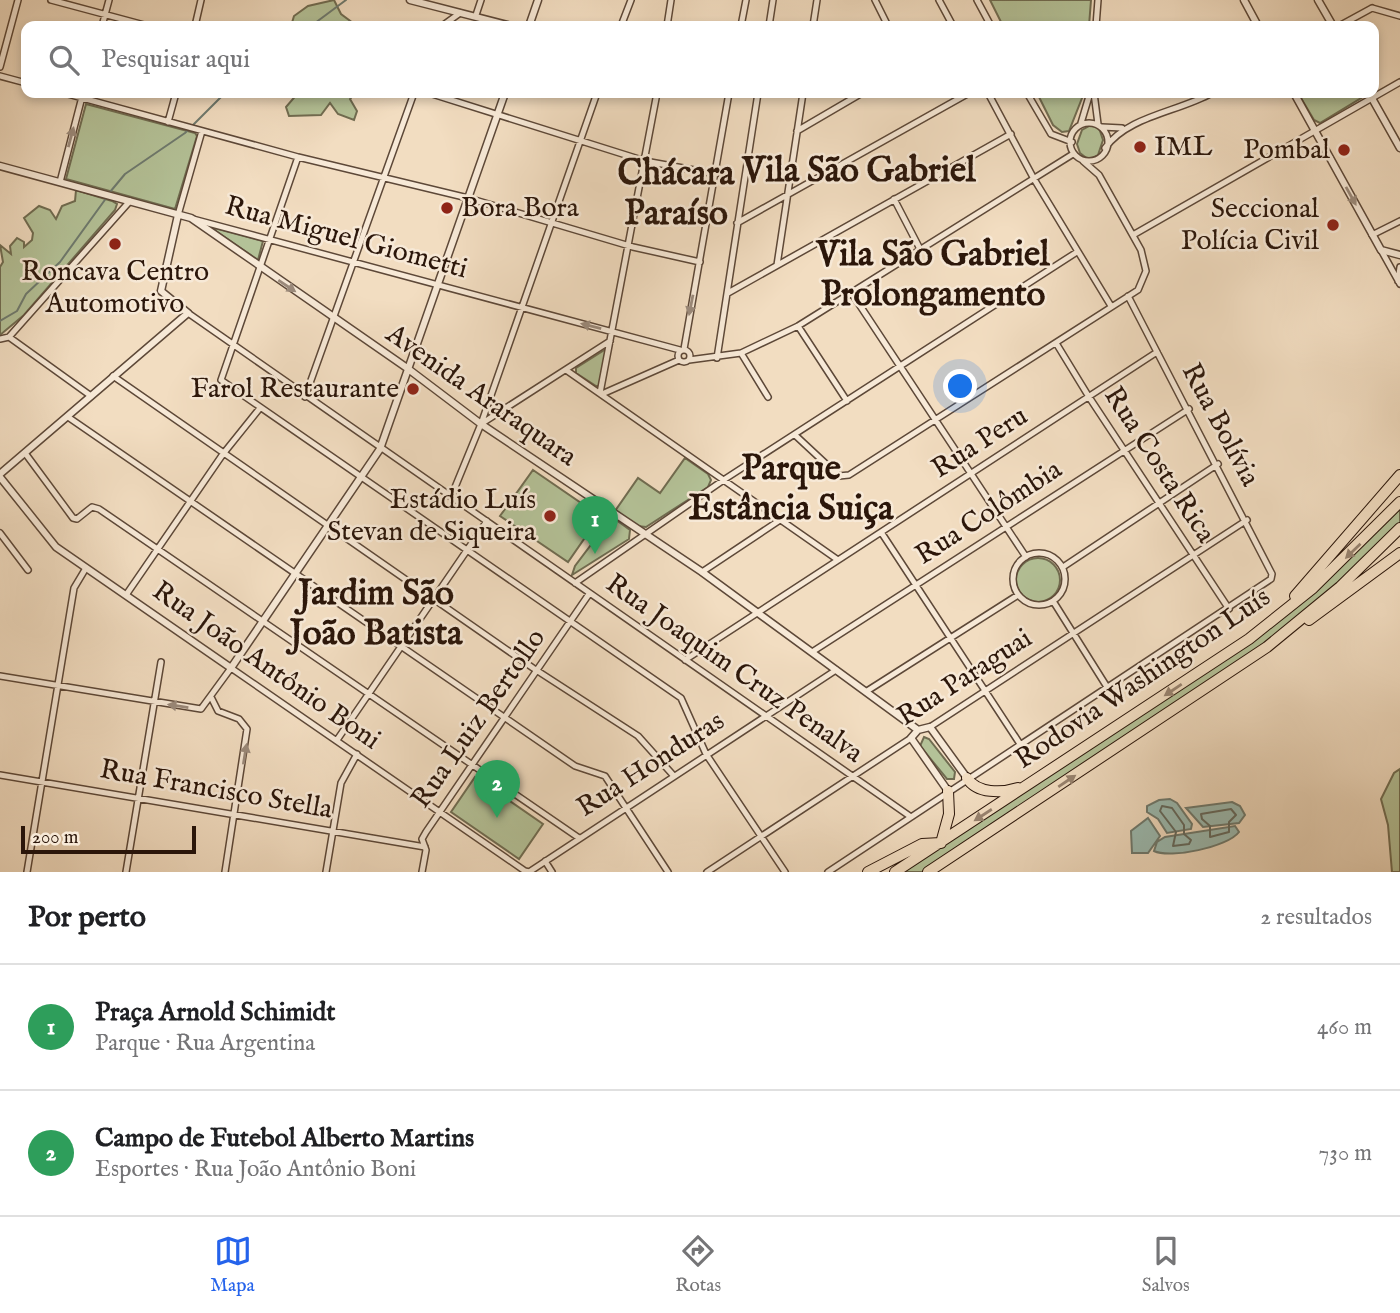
<!DOCTYPE html>
<html lang="pt">
<meta charset="utf-8">
<style>
body{margin:0;font-family:"IM FELL English",serif;background:#f2f2f2;color:#202124}
.scale{position:absolute;left:21px;bottom:18px;width:175px;box-sizing:border-box;padding-left:7px;border:4px solid #2b160a;border-top:0;font-size:19px;line-height:24px;white-space:nowrap;color:#2b160a;-webkit-text-stroke:5px #f7e9d7;paint-order:stroke}
.you{position:absolute;left:961px;top:387px;width:24px;height:24px;margin:-18px;border:5px solid #fff;border-radius:50%;background:#1a73e8;box-shadow:0 0 0 10px #1a73e833}
.badge{display:grid;place-items:center;width:46px;height:46px;border-radius:50%;background:#2563eb;color:#fff;font-size:23px;font-weight:700}
.pin{position:absolute;translate:-50% -58px;filter:drop-shadow(0 2px 4px #0008)}
.pin::after{content:'';position:absolute;top:37px;width:24px;height:21px;background:inherit;clip-path:polygon(0 0,100% 0,50% 100%)}
.list{margin:0;padding:0;list-style:none}
h2{display:flex;justify-content:space-between;align-items:center;height:91px;margin:0;padding:0 28px;font-size:30px}
h2 small{font-size:23px;font-weight:400;color:#757577}
.list li{display:grid;grid-template-columns:46px 1fr auto;gap:21px;align-items:center;box-sizing:border-box;height:126px;padding:0 28px;border-top:2px solid #e0e0e0}
.list b{display:block;font-size:26px;white-space:nowrap}
.list p{margin:0;font-size:23px;white-space:nowrap;color:#757577}
.list em{font-size:23px;font-style:normal;color:#757577}
.icon{flex:none;width:38px;height:38px;fill:none;stroke:currentColor;stroke-width:2;stroke-linecap:round;stroke-linejoin:round}
.map{position:relative;flex:none;width:1400px;height:872px;overflow:hidden}
.search{position:absolute;background:#fff;box-shadow:0 4px 10px #0003;left:21px;right:21px;top:21px;height:77px;display:flex;align-items:center;gap:18px;box-sizing:border-box;padding:0 24px;border-radius:14px;color:#757577;font-size:26px}
.sheet{height:343px;background:#fff}
nav{display:flex;justify-content:space-around;align-items:center;box-sizing:border-box;height:98px;border-top:2px solid #e0e0e0;background:#fff;font-size:19px;color:#757577}
nav a{display:grid;justify-items:center;gap:4px}
nav .on{color:#2563eb}
.map>svg:first-child{display:block}
.green{fill:#b4c298;stroke:#706c51;stroke-width:2}
.water{fill:#9bbcb3;stroke:#6e7a6f;stroke-width:2}
.lines{fill:none;stroke-linecap:round;stroke-linejoin:round}
.shore{stroke:#63695e;stroke-width:2}
.stream{stroke:#6e7a6f;stroke-width:2}
.minor-casing{stroke:#5d4838;stroke-width:8}
.tertiary-casing{stroke:#5d4838;stroke-width:9}
.motorway-casing{stroke:#2b160a;stroke-width:12}
.minor{stroke:#f7e9d7;stroke-width:5}
.tertiary{stroke:#f7e9d7;stroke-width:6}
.motorway{stroke:#f2ddc1;stroke-width:10}
.oneway{fill:#9b8a7b}
.oneway2{fill:#98836f}
.poi-dot{fill:#8f2418;stroke:#f7e9d7;stroke-width:2.5}
.labels{text-anchor:middle;dominant-baseline:central;stroke-width:5;stroke-linejoin:round;paint-order:stroke}
.poi-label{font-size:28px;fill:#2b160a;stroke:#f7e9d7;text-anchor:end}
.street-label{font-size:28px;fill:#2b160a;stroke:#f7e9d7}
.district-label{font-size:35px;font-weight:bold;fill:#2b160a;stroke:#f7e9d7}
</style>
<div class="map">
<svg width="1400" height="872" viewBox="0 0 1400 872">
<rect width="100%" height="100%" fill="#f2ddc1"/>
<filter id="stains"><feTurbulence type="fractalNoise" baseFrequency=".00286" numOctaves="4"/><feColorMatrix values="0 0 0 0 .2 0 0 0 0 .09 0 0 0 0 .02 0 0 0 .5 -.17"/></filter>
<radialGradient id="worn" r=".72"><stop offset=".6" stop-color="#630" stop-opacity="0"/><stop offset="1" stop-color="#630" stop-opacity=".3"/></radialGradient>
<path class="green" d="M334,0L341,14L357,26H291L294,16L308,6Z
M990,0H1091L1089,26H1003Z
M298,93H355L350,99L357,111L354,120L338,114L330,103L321,115L289,116L286,107Z
M1037,93H1084L1069,131L1062,132L1053,125Z
M1298,93H1365L1366,95L1320,123L1314,120Z
M86,104L195,133L197,136L175,209L66,179Z
M1091,125L1099,128L1103,140L1098,155L1089,160L1080,153L1077,144L1082,130Z
M76,190L112,201L117,204L115,210L24,315L0,335V267L3,262L0,245L11,254L10,246L17,238L24,242V247L32,240L33,233L24,218L39,206L50,210L56,219L62,206L75,201Z
M214,228L263,241L258,260L213,229Z
M606,349L599,386H596L576,373V368Z
M685,458L708,474L711,480L708,487L646,527L637,526L615,511L638,478L660,493Z
M533,470L600,516L568,562L500,516Z
M1400,508V523L1339,584L1257,649L922,872H902L1305,598Z
M612,517L630,530L629,539L572,575L575,566Z
M1016 580a22 22 0 1 1 44 0a22 22 0 1 1-44 0Z
M924,737L929,739L955,772L954,779H947L920,746Z
M1400,769V872H1392L1388,825L1381,799L1394,773Z
M475,777L543,824L519,859L451,812Z"/>
<path class="water" d="M1170,799L1177,803L1192,824L1191,829L1167,833L1158,819L1147,812V806L1159,800Z
M1232,802L1240,806L1245,815L1239,823L1203,827L1186,808Z
M1148,818L1160,836L1148,853H1132L1131,831Z
M1235,826L1239,832C1228,847 1170,859 1154,851L1157,842L1165,837Z"/>
<g class="lines">
<path class="shore" d="M1162,806L1172,808L1184,825V834L1191,840L1189,844L1173,846L1176,832L1160,811Z
M1231,809L1236,815L1229,822V832L1210,837V826L1202,819L1201,814Z"/>
<path class="stream" d="M311,26L346,0
M110,192L125,174L185,133L225,93
M0,321L17,311L26,294L60,262L107,197"/>
<defs>
<path id="minor" d="M51,0L148,26
M875,0L888,26
M939,0L953,26
M977,0L991,26
M1372,8L1400,16
M476,15L481,0
M102,26L109,0
M195,26L201,0
M442,26L460,13
M621,26L631,0
M667,26L671,0
M741,26L746,0
M769,26L773,0
M813,26L817,0
M1096,26L1098,0
M1339,26L1372,8
M0,67L18,0
M0,76L26,83
M64,93L298,157L468,198L633,247L700,262
M429,93L645,161L716,174
M988,93L1034,179L1111,306
M1027,93L1051,134L1072,142
M1094,93L1098,124
M168,122L176,93
M1081,123L1090,93
M1070 142a19 19 0 1 1 38 0a19 19 0 1 1-38 0Z
M1102,127L1122,128
M797,131L862,93
M1105,148C1128,116 1178,112 1212,93
M298,157L221,380L681,698L706,754L785,872
M60,182L83,93
M894,199L920,249
M178,215L202,131
M193,219L680,350
M737,223L969,93
M1133,235L1400,82
M1372,235L1400,221
M1381,250L1400,284
M777,265L803,93
M1398,281L1400,267
M851,292L1026,557
M728,293L1011,134
M188,313L911,817
M798,326L847,401
M9,337L91,396
M0,339L9,337L130,201
M1056,343L1089,397L1229,609
M684,349L729,93
M678 356a6 6 0 1 1 12 0a6 6 0 1 1-12 0Z
M741,353L768,397
M717,358L758,93
M689,360L741,353L798,326L1073,154
M566,370L838,560
M113,376L533,668L638,736L673,775
M600,393L657,93
M602,394L679,360
M305,397L414,93
M68,417L575,766L605,776L668,872
M481,424L610,341
M795,435L839,476L849,475L1138,290L1146,271L1141,250L1099,175L1083,161
M25,453L73,518L77,519L92,507L99,509L579,838
M451,497L481,424L597,93
M881,532L1020,744
M0,533L28,570
M1013 579a26 26 0 1 1 52 0a26 26 0 1 1-52 0Z
M1063,567L1218,464
M702,572L780,520
M575,583L725,479L1077,252
M126,595L223,454L260,408
M1053,601L1107,687
M812,652L1189,409
M685,660L1157,352
M0,676L201,709L231,668L525,871
M867,691L1018,595
M211,697L218,711L239,719L247,729L225,872
M930,727L1247,520
M337,740L487,521
M0,775L425,847
M545,861L552,872
M525,871L529,872L836,670
M27,872L74,588L86,568
M126,872L161,662
M326,872L341,783L357,754
M422,872L426,850L422,839L426,832L589,594
M707,872L911,738
M828,872L1271,579L1272,574L1128,296"/>
<path id="tertiary" d="M410,0L511,26
M1244,0L1258,26
M1318,0L1333,26
M529,26L538,0
M1294,93L1381,250L1400,255
M1369,93L1400,148
M0,166L191,218L407,368L481,424L702,572L918,730
M0,474L188,313L161,291L178,215
M0,477L56,547L231,668L380,449L505,93
M948,791L911,738L918,730L930,727L967,778"/>
<path id="motorway" d="M1295,596L1400,475
M1309,620L1400,553
M967,778C977,794 1002,793 1018,788
M868,872L922,844L941,843L949,814L948,791
M895,872L1249,639L1313,588L1400,502
M928,872L1267,647L1340,587L1400,528"/>
</defs>
<use href="#minor" class="minor-casing"/>
<use href="#tertiary" class="tertiary-casing"/>
<use href="#motorway" class="motorway-casing"/>
<use href="#minor" class="minor"/>
<use href="#tertiary" class="tertiary"/>
<use href="#motorway" class="motorway"/>
</g>
<defs><path id="oneway-solid" d="M-6-.8H1V-3.2L6.5 0L1 3.2V.8H-6Z" transform="scale(1.75)"/></defs>
<g class="oneway">
<use href="#oneway-solid" transform="translate(71 137) rotate(-75)"/>
<use href="#oneway-solid" transform="translate(1351 196) rotate(61)"/>
<use href="#oneway-solid" transform="translate(287 286) rotate(34)"/>
<use href="#oneway-solid" transform="translate(691 305) rotate(101)"/>
<use href="#oneway-solid" transform="translate(591 326) rotate(-166)"/>
<use href="#oneway-solid" transform="translate(178 706) rotate(-171)"/>
<use href="#oneway-solid" transform="translate(245 754) rotate(-81)"/>
</g>
<g class="oneway2">
<use href="#oneway-solid" transform="translate(1353 551) rotate(136)"/>
<use href="#oneway-solid" transform="translate(1173 690) rotate(146)"/>
<use href="#oneway-solid" transform="translate(1067 781) rotate(-34)"/>
<use href="#oneway-solid" transform="translate(983 815) rotate(147)"/>
</g>
<g class="poi-dot">
<circle cx="1140" cy="147" r="7"/>
<circle cx="1344" cy="150" r="7"/>
<circle cx="447" cy="208" r="7"/>
<circle cx="1333" cy="225" r="7"/>
<circle cx="115" cy="244" r="7"/>
<circle cx="413" cy="389" r="7"/>
<circle cx="550" cy="516" r="7"/>
</g>
<g class="labels">
<g class="poi-label">
<text x="1154" y="147" text-anchor="start">IML</text>
<text x="1330" y="150">Pombal</text>
<text x="461" y="208" text-anchor="start">Bora Bora</text>
<text x="1319" y="209">Seccional<tspan x="1319" dy="32">Polícia Civil</tspan></text>
<text x="115" y="272" text-anchor="middle">Roncava Centro<tspan x="115" dy="32">Automotivo</tspan></text>
<text x="399" y="389">Farol Restaurante</text>
<text x="536" y="500">Estádio Luís<tspan x="536" dy="32">Stevan de Siqueira</tspan></text>
</g>
<g class="street-label">
<text transform="translate(346 238) rotate(15)">Rua Miguel Giometti</text>
<text transform="translate(481 396) rotate(35)">Avenida Araraquara</text>
<text transform="translate(1220 425) rotate(62)">Rua Bolívia</text>
<text transform="translate(980 443) rotate(-33)">Rua Peru</text>
<text transform="translate(1159 465) rotate(57)">Rua Costa Rica</text>
<text transform="translate(989 513) rotate(-33)">Rua Colômbia</text>
<text transform="translate(266 666) rotate(35)">Rua João Antônio Boni</text>
<text transform="translate(734 669) rotate(35)">Rua Joaquim Cruz Penalva</text>
<text transform="translate(965 678) rotate(-33)">Rua Paraguai</text>
<text transform="translate(1143 679) rotate(-34)">Rodovia Washington Luís</text>
<text transform="translate(479 719) rotate(-55)">Rua Luiz Bertollo</text>
<text transform="translate(651 765) rotate(-33)">Rua Honduras</text>
<text transform="translate(216 790) rotate(10)">Rua Francisco Stella</text>
</g>
<g class="district-label">
<text x="859" y="171">Vila São Gabriel</text>
<text x="676" y="174">Chácara<tspan x="676" dy="40">Paraíso</tspan></text>
<text x="933" y="255">Vila São Gabriel<tspan x="933" dy="40">Prolongamento</tspan></text>
<text x="791" y="469">Parque<tspan x="791" dy="40">Estância Suiça</tspan></text>
<text x="376" y="594">Jardim São<tspan x="376" dy="40">João Batista</tspan></text>
</g>
</g>
<rect width="100%" height="100%" filter="url(#stains)"/>
<rect width="100%" height="100%" fill="url(#worn)"/>
</svg>
<div class="scale">200 m</div>
<div class="you"></div>
<div class="pin badge" style="left:595px;top:554px;background:#2e9e5b">1</div>
<div class="pin badge" style="left:497px;top:818px;background:#2e9e5b">2</div>
<div class="search"><svg class="icon" aria-label="search" viewBox="0 0 24 24"><circle cx="10" cy="10" r="6"/><path d="M15 15l6 6"/></svg>Pesquisar aqui</div>
</div>
<section class="sheet">
<h2>Por perto<small>2 resultados</small></h2>
<ul class="list">
<li><span class="badge" style="background:#2e9e5b">1</span><div><b>Praça Arnold Schimidt</b><p>Parque · Rua Argentina</p></div><em>460 m</em></li>
<li><span class="badge" style="background:#2e9e5b">2</span><div><b>Campo de Futebol Alberto Martins</b><p>Esportes · Rua João Antônio Boni</p></div><em>730 m</em></li>
</ul>
</section>
<nav>
<a class="on"><svg class="icon" aria-label="map" viewBox="0 0 24 24"><path d="M3 6l6-2 6 2 6-2v14l-6 2-6-2-6 2zM9 4v14M15 6v14"/></svg>Mapa</a>
<a><svg class="icon" aria-label="directions" viewBox="0 0 24 24"><path d="M12 3l9 9-9 9-9-9zM9 14v-3h6M13 9l2 2-2 2"/></svg>Rotas</a>
<a><svg class="icon" aria-label="saved" viewBox="0 0 24 24"><path d="M7 4h10v16l-5-4-5 4z"/></svg>Salvos</a>
</nav>
